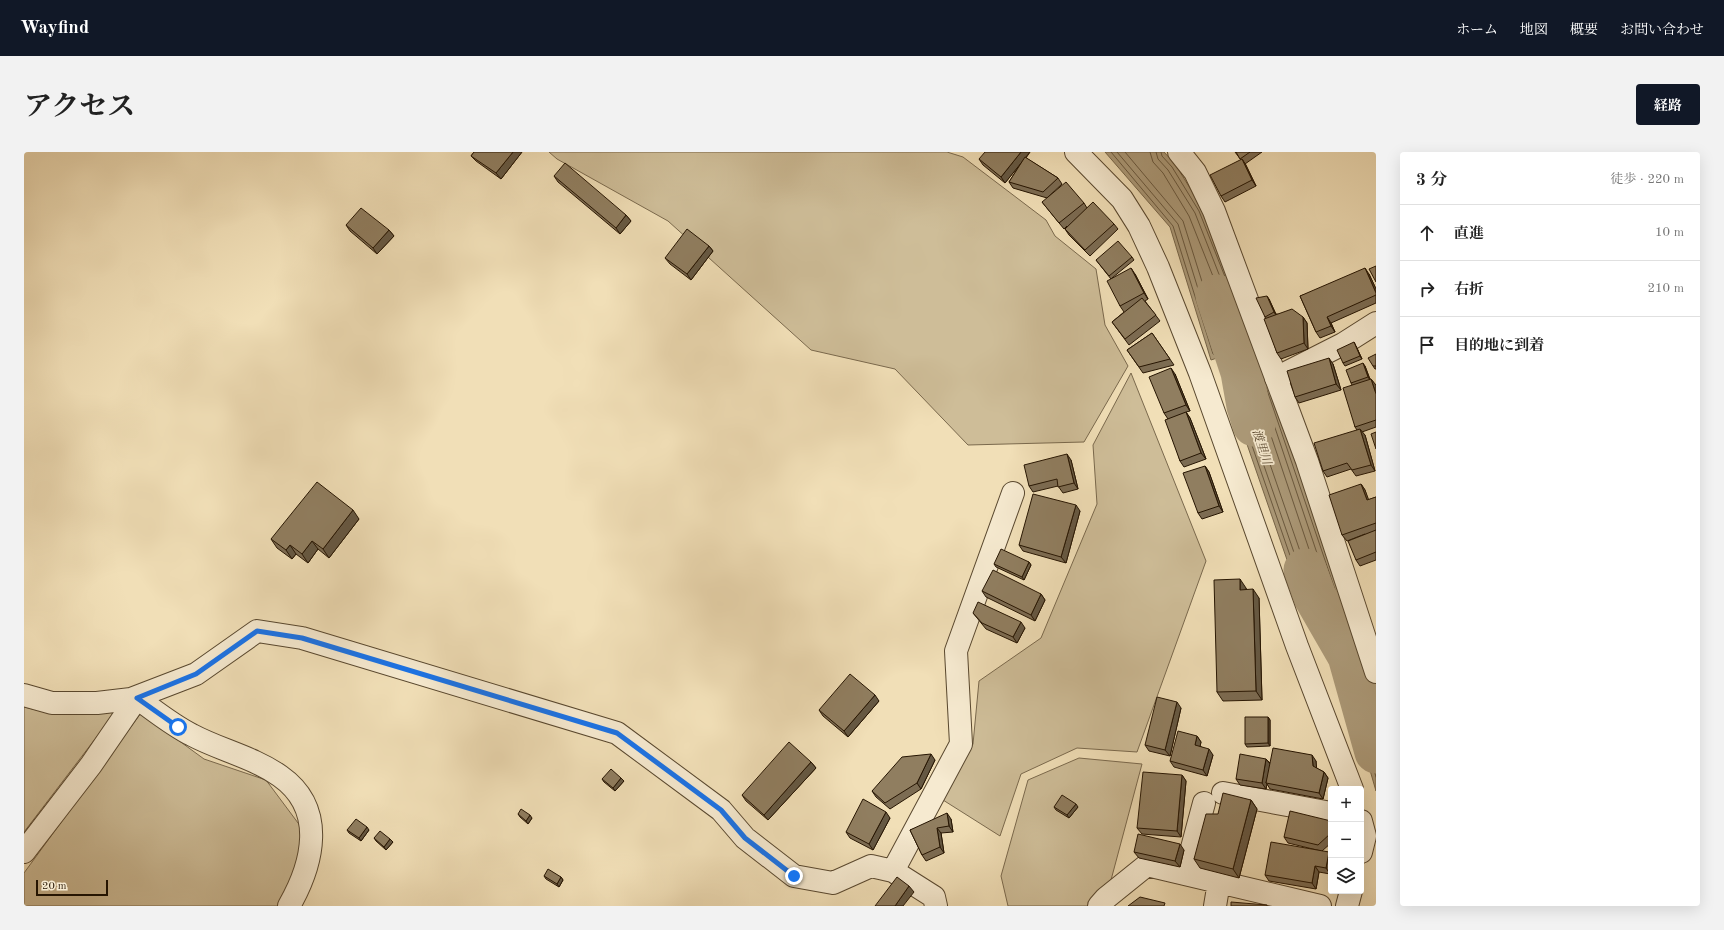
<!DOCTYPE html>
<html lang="ja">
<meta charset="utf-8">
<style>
body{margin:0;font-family:"Old Standard TT","Noto Serif JP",serif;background:#f2f2f2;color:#222}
.controls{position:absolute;right:12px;bottom:12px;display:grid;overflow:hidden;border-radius:4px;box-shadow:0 4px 16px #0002}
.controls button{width:36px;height:36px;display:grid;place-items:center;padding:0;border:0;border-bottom:1px solid #e0e0e0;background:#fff;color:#222;font:20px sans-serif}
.scale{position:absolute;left:12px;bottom:10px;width:72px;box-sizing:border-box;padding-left:4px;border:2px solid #261502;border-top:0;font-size:11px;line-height:14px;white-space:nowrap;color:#261502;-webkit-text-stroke:3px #f6ead0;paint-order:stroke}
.stop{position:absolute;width:12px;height:12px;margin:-9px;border:3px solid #1a73e8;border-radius:50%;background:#fff}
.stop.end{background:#1a73e8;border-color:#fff;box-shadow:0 1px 4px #0008}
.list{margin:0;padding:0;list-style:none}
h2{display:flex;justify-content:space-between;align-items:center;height:52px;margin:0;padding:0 16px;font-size:17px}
h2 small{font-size:13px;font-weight:400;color:#767676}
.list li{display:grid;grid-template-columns:26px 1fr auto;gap:12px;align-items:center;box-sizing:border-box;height:56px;padding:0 16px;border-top:1px solid #e0e0e0}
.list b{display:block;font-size:15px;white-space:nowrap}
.list em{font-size:13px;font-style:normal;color:#767676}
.icon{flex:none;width:22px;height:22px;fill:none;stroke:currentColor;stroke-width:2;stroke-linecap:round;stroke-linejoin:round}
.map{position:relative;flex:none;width:1352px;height:754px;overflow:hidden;border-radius:4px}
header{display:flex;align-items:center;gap:24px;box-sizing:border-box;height:56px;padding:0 20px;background:#111827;color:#fff}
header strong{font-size:19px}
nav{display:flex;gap:22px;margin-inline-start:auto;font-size:14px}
.intro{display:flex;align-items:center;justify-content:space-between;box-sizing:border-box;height:96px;padding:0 24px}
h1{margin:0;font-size:28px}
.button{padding:10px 18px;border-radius:4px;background:#111827;color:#fff;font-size:14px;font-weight:700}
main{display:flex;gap:24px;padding:0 24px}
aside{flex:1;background:#fff;border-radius:4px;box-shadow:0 4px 16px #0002}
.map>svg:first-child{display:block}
.green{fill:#cebd98;stroke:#7a694d}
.water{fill:#ac9a79;stroke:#766549}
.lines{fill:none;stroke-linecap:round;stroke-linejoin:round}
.shore{stroke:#69583e;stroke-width:1}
.river{stroke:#ac9a79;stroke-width:43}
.minor-casing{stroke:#59482f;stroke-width:24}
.tertiary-casing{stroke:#59482f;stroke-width:24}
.minor{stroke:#f6ead0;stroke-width:22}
.tertiary{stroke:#f6ead0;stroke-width:22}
.wall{fill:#7c6c53;stroke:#261502}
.shaded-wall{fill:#655843;stroke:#261502}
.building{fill:#907e60;stroke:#261502}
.route{stroke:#1a73e8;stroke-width:5}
.labels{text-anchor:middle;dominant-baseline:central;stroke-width:3.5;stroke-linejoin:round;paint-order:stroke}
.water-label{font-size:12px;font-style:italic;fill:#5c4a32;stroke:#f6ead0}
</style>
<header>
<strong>Wayfind</strong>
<nav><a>ホーム</a><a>地図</a><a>概要</a><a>お問い合わせ</a></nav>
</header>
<div class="intro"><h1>アクセス</h1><a class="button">経路</a></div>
<main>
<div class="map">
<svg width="1352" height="754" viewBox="0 0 1352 754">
<rect width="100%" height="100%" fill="#f1dfb7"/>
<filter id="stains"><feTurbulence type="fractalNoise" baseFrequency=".005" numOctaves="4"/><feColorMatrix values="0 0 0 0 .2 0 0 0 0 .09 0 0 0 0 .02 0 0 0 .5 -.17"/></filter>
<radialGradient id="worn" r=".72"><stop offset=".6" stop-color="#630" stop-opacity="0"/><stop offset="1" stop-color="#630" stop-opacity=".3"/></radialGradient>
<path class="green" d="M525,0H923L939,5L1022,68L1031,84L1072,117L1081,173L1104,214L1060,290L944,293L871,217L787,198L644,69L533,7Z
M1107,221L1182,409L1113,600L1053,596L997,622L976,684L919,648L949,592L955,529L1017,486L1073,352L1069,293Z
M0,555L29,562L94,557L0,680Z
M117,561L180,607L242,628L280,679L268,754H0V721Z
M1055,606L1118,612L1087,728L1064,754H984L977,724L1004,628Z"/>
<path class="water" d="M1081,0H1140L1151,12L1179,57L1233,193L1187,208L1146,75Z
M1238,208L1324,466L1287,477L1199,223Z
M1331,482L1352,534V639L1309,490Z"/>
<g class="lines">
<path class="shore" d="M1087,0L1149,74L1189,202L1191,203L1226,191
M1093,0L1154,72L1192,195L1195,196L1219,188L1220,186L1171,61L1144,18L1134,7L1132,0
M1101,0L1159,69L1196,187L1198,189L1211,184L1212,182L1165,64L1139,21L1129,10L1126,0
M1137,0L1138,4L1148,15L1175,59L1205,135
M1235,214L1206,225L1205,227L1289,470L1291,472L1317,464L1319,461L1241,232
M1230,220L1233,222L1312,458L1311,460L1295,465L1292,464L1211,230L1212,228Z
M1227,228L1229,230L1304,454L1303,456L1298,458L1296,457L1219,234L1220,231Z
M1329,487L1316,492L1315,494L1352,625
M1352,539L1347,538L1343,534L1327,495H1322L1321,497L1352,606
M1352,545L1343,543L1341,545L1352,585"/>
<path class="river" d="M1193,144L1218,220L1224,254L1230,273
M1281,418L1291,445L1325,504L1352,600"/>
<defs>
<path id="minor" d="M1052,0L1098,47L1115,74L1134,115L1176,221L1273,494L1328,637
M1252,226L1319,192L1352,171
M0,543L28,551H73L107,547L172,522L233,479L278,486L593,581L697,658L721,686L770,724L809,731L847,714L869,719L910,745L912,754
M113,546C131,559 148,573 168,583C196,598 229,605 256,624C303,657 289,712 265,754
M1199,641L1307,661
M1337,669L1341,684L1337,700
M0,700L67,613L113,546
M869,719L937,592L932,499L989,341
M1161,722L1180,651
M1075,754L1082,746L1123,713L1296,754
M1191,754L1195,730
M1323,754L1327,739"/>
<path id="tertiary" d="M1155,0L1171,20L1190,59L1283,309L1352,520"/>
</defs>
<use href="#minor" class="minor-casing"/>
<use href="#tertiary" class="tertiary-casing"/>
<use href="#minor" class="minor"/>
<use href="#tertiary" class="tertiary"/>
</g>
<path class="wall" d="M450,0H498L477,27L452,9L447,4Z
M1006,0L1002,6L1034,26L1038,32L1023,46L989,36L985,30L997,11L981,31L959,13L955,7Z
M1211,0H1238L1221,12L1232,34L1201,50L1197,44L1217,8Z
M530,24L602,63L607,69L596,82L534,30Z
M1018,50L1060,51L1063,56L1090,72L1094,77L1066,104L1045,83L1041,77L1043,74L1040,77Z
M322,73L365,78L370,84L353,102L326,79Z
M685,94L689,99L667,128L646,112L641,106Z
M1108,105L1110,108L1088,126L1111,122L1124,147L1121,149L1136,169L1105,193L1088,170L1100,160L1096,154L1087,127L1072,108Z
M1345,122L1352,137V151L1307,171L1311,180L1296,186L1292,180L1276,144Z
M1245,147L1252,162L1279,165L1283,171L1284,197L1257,207L1253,201L1241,165Z
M1128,181L1150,213L1119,221L1103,198Z
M1332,194L1338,207L1321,214L1319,211Z
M1352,202V217H1351L1349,214Z
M1309,212L1317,238L1275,251L1271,245Z
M1341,214L1346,227H1347L1352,234V275L1338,280L1341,283L1351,319L1332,324L1327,317L1303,325L1299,319L1333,278L1331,275L1328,233L1327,231Z
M1151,222L1166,259L1162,260L1166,266L1182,307L1160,315L1156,309L1144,267L1140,261Z
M1047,308L1054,337L1039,341L1034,334L1009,340L1005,334Z
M1181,314L1185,320L1199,360L1178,367L1174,361Z
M1337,332L1341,338L1344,348L1352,345V408L1336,414L1332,408L1341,382L1323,389L1318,383Z
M1056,359L1042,411L999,399L995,393Z
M335,367L305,406L294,397L284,411L272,402L268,407L253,396L247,387Z
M1005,410L1007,413L1000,428L972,415L970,412Z
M1222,436V438L1235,446L1238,548L1199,549L1193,540Z
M958,439L1017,442L1021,448L1011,469L962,445Z
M949,461L1001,476L993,491L962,477Z
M855,549L824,585L799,564L795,558Z
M1157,556L1146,604L1125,599L1121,593Z
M1244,565L1246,568V594L1223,595L1221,592Z
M1173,584L1177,590L1176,594L1189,603L1183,624L1150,615L1146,609Z
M1242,607L1246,611L1292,609V616L1300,620L1304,626L1299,647L1246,637L1243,632L1242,637L1216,633L1212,627Z
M911,608L897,637L866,657L852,645L848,639Z
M787,610L792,616L744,668L722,649L718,643Z
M1158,623L1162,629L1157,685L1118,682L1113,676Z
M578,627L600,629L591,639L580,630Z
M1227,648L1233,657L1215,726L1176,716L1170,707L1194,662Z
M1030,655H1054L1045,666L1032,658Z
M494,662L508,666L504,672L496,665Z
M866,666L849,698L826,686L822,680Z
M927,667L929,680L917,681L920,701L902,709L898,703L886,678Z
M1307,669V691L1298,699L1306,722L1295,720L1292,737L1245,729L1241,723L1297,699L1264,691L1260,685Z
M323,678H345L337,689L325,681Z
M350,686L369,690L362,698L352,689Z
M1160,698L1156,715L1115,706L1110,700Z
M520,724L537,725L539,728L535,735L522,727Z"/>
<path class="shaded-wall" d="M489,0H498L477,27L472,21Z
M997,0H1006L981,31L977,25Z
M1218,7L1222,13L1232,34L1228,28Z
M602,63L607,69L596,82L592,76Z
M365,78L370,84L353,102L349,96Z
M685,94L689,99L667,128L663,122Z
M1107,116L1111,122L1124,147L1120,141Z
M1341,116L1345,122L1352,137V141Z
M1243,144L1245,147L1252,163L1250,160Z
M1279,165L1283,171L1284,197L1280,191Z
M1303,165L1307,171L1311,180L1307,174Z
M1330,190L1332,194L1338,207L1336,204Z
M1305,206L1309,212L1317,238L1312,232Z
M1339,211L1341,214L1346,228L1344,225Z
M1147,216L1151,222L1166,259L1162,253Z
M1347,227L1352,233V242Z
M1162,260L1166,266L1182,307L1177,301Z
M1336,277L1341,283L1351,319L1347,313Z
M1043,302L1047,308L1054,337L1050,331Z
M1181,314L1185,320L1199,360L1195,354Z
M1337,332L1341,338L1347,354L1343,348Z
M1052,353L1056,359L1042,411L1037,405Z
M329,358L335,367L305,406L299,397Z
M288,389L294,397L284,411L278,402Z
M266,393L272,402L268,407L262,398Z
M1005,410L1007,413L1000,428L998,425Z
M1216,427L1222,436V447L1216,438Z
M1229,437L1235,446L1238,548L1232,539Z
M1017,442L1021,448L1011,469L1007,463Z
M997,470L1001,476L993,491L989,485Z
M851,543L855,549L824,585L820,579Z
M1153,550L1157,556L1146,604L1141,598Z
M1244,565L1246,568V594L1244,591Z
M1173,584L1177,590L1175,599L1171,593Z
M1185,597L1189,603L1183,624L1179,618Z
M907,602L911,608L897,637L893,631Z
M1288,603L1292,609L1293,620L1289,614Z
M1242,607L1247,613L1242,631L1243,632L1242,637L1238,631Z
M787,610L792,616L744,668L740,663Z
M1300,620L1304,626L1299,647L1295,641Z
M1158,623L1162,629L1157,685L1153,679Z
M597,626L600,629L591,639L589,636Z
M1227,648L1233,657L1215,726L1209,717Z
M1052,652L1054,655L1045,666L1043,663Z
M862,660L866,666L849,698L845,692Z
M923,661L927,667L929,680L925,674Z
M506,663L508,666L504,672L502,669Z
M343,675L345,678L337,689L335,686Z
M913,676L917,681L920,701L916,695Z
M366,687L369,690L362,698L360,695Z
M1156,692L1160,698L1156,715L1151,709Z
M1305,700L1307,703L1306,722L1302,716Z
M1291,714L1295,720L1292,737L1288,731Z
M537,725L539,728L535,735L533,732Z
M885,734L890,740L879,754H871Z"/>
<path class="building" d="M450,0H489L472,21L447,4Z
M961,0H997L977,25L955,7Z
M1212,0H1226L1216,7Z
M1001,5L1034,26L1019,40L985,30Z
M1218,7L1228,28L1197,44L1186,23Z
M541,11L602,63L592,76L530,24Z
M1042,30L1060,51L1035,71L1018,50Z
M1069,50L1090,72L1061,98L1041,77Z
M337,56L365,78L349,96L322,73Z
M663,77L685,94L663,122L641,106Z
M1094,89L1108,105L1085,124L1072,108Z
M1352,114V130L1345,117Z
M1107,116L1120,141L1096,154L1083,129Z
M1341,116L1352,141V143L1303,165L1307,174L1292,180L1276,144Z
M1243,144L1250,160L1241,165L1232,146Z
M1118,146L1132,163L1101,187L1088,170Z
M1268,157L1279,165L1280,191L1253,201L1240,167Z
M1128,181L1146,207L1115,215L1103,198Z
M1330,190L1336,204L1319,211L1313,198Z
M1352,202V214H1349L1344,206Z
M1305,206L1312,232L1271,245L1263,219Z
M1339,211L1344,225L1327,231L1322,218Z
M1147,216L1162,253L1140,261L1125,225Z
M1347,227L1352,242V268L1331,275L1319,236Z
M1162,260L1177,301L1156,309L1141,268Z
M1336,277L1347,313L1328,318L1323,311L1299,319L1290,291Z
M1352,280V297L1347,282Z
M1043,302L1050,331L1034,335L1033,327L1005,334L1000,313Z
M1181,314L1195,354L1174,361L1159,321Z
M293,330L329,358L299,397L288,389L278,402L266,393L262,398L247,387Z
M1337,332L1343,348L1352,345V371L1318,383L1305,343Z
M1009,342L1052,353L1037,405L995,393Z
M1352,378V400L1332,408L1324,389Z
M977,397L1005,410L998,425L970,412Z
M969,418L1017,442L1007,463L958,439Z
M1216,427V438L1229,437L1232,539L1193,540L1190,428Z
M954,450L997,470L989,485L958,471L949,461Z
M826,522L851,543L820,579L795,558Z
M1133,545L1153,550L1141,598L1121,593Z
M1221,565H1244V591L1221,592Z
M1154,579L1173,584L1171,593L1185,597L1179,618L1146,609Z
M765,590L787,610L740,663L718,643Z
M1249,596L1288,603L1289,614L1300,620L1295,641L1242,631Z
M907,602L893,631L861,651L848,639L878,605Z
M1216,602L1242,607L1238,631L1212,627Z
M587,617L597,626L589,636L578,627Z
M1119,620L1158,623L1153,679L1113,676Z
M1199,641L1227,648L1209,717L1170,707L1182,662H1194Z
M1038,643L1052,652L1043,663L1030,655Z
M839,647L862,660L845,692L822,680Z
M497,657L506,663L502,669L494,662Z
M1266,659L1307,669V681L1294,693L1260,685Z
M923,661L925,674L913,676L916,695L898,703L886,678Z
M332,667L343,675L335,686L323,678Z
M356,679L366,687L360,695L350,686Z
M1114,682L1156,692L1151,709L1110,700Z
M1247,690L1305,700L1302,716L1291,714L1288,731L1241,723Z
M524,717L537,725L533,732L520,724Z
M873,725L885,734L871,754H851Z
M1116,745L1141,751L1140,754H1104Z
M1207,750L1243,753V754H1207Z"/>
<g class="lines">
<path class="route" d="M154,575L113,546L172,522L233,479L278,486L593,581L697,658L721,686L770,724"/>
</g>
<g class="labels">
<g class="water-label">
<text transform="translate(1237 295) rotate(72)">渡里川</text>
</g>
</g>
<rect width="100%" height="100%" filter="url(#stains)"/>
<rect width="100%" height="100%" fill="url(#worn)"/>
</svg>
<div class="controls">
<button>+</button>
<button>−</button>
<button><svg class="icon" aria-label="layers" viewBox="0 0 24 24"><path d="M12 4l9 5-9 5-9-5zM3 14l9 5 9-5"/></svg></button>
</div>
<div class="scale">20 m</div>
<div class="stop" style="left:154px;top:575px"></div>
<div class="stop end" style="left:770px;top:724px"></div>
</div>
<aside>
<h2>3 分<small>徒歩 · 220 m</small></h2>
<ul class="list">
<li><svg class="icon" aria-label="ahead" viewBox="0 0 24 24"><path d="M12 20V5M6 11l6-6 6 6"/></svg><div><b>直進</b></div><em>10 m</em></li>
<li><svg class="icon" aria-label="right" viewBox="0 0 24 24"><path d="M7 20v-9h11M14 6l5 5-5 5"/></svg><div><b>右折</b></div><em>210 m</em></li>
<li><svg class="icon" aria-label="arrive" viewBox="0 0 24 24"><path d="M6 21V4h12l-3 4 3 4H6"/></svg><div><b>目的地に到着</b></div></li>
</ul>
</aside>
</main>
